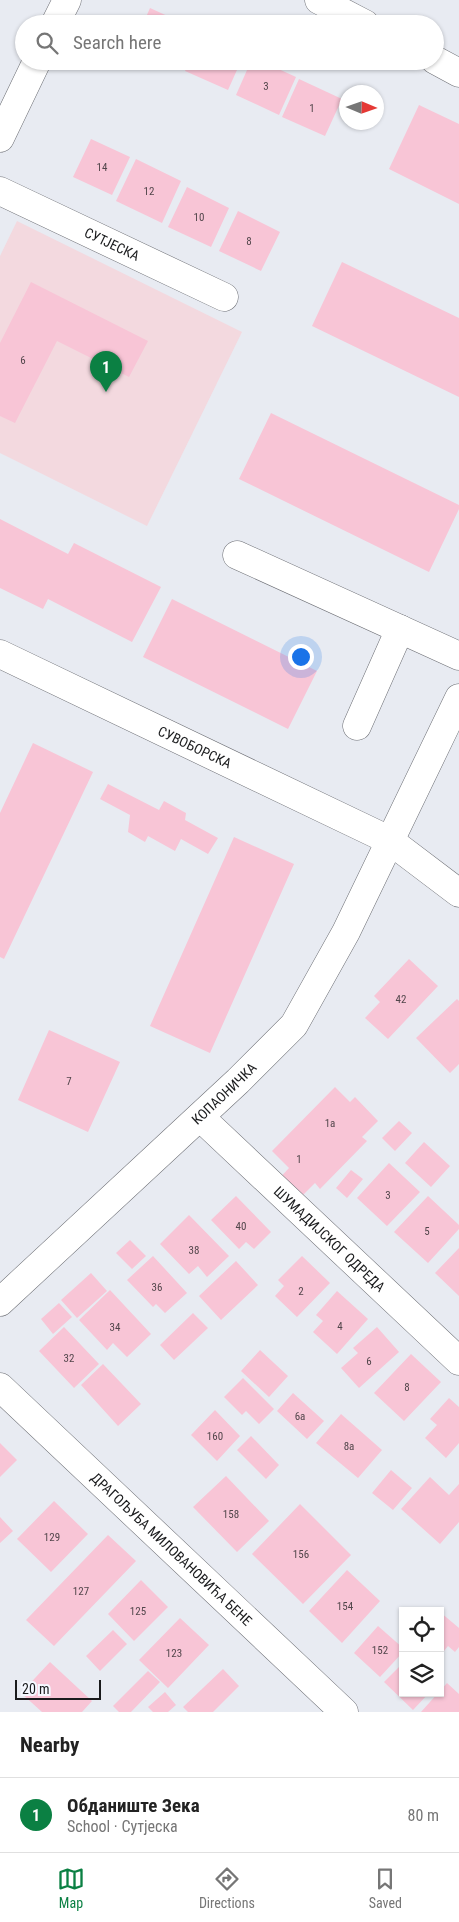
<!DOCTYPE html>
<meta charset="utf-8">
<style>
body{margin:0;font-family:"Roboto Condensed",sans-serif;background:#f6f6f6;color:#222}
.controls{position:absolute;right:15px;bottom:15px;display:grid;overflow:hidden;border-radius:0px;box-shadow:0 1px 4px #0004}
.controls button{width:45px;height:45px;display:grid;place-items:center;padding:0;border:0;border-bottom:1px solid #e0e0e0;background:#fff;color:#222;font:25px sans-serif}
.compass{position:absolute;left:339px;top:85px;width:45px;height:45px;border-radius:50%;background:#fff;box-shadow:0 1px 4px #0004;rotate:92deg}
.scale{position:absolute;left:15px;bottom:12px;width:86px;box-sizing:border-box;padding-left:5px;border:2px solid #1a1b1d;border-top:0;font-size:14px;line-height:18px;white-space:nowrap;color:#1a1b1d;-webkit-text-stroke:4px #f5f8ff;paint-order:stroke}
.you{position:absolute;left:300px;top:656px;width:18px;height:18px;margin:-12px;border:4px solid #fff;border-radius:50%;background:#1a73e8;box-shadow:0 0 0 8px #1a73e833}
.badge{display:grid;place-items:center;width:32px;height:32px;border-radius:50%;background:#0b8043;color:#fff;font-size:16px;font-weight:700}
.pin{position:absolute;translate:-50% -41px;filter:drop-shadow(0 1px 2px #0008)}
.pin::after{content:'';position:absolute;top:26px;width:18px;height:15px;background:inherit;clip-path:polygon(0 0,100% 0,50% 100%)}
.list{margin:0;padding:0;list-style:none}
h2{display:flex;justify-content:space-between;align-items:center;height:65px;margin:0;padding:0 20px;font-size:21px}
h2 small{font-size:16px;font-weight:400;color:#767676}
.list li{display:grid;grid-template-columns:32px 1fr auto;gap:15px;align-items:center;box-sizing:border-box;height:75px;padding:0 20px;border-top:1px solid #e0e0e0}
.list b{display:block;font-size:19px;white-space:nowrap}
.list p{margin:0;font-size:16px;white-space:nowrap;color:#767676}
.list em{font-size:16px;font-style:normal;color:#767676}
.icon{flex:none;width:28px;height:28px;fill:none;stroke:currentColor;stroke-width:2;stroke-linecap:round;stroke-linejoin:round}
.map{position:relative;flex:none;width:459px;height:1712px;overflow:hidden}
.search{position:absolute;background:#fff;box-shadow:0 1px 4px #0004;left:15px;right:15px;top:15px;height:55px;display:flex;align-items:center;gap:12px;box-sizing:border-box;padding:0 18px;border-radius:28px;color:#767676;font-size:19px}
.sheet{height:140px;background:#fff}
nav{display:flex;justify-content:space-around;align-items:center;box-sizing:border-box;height:70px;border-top:1px solid #e0e0e0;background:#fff;font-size:14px;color:#767676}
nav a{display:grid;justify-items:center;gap:2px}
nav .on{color:#0b8043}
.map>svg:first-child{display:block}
.education{fill:#f3d9df}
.building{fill:#f8c5d6}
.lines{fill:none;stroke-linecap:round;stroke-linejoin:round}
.minor-casing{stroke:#6c6e74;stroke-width:29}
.minor{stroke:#fff;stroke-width:28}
.labels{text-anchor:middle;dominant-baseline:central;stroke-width:4;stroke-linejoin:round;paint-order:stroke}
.number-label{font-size:11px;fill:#52464b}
.street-label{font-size:14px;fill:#1a1b1d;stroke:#f5f8ff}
</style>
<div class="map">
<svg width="459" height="1712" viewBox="0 0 459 1712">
<rect width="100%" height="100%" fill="#e8ebf2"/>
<path class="education" d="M17,221L242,332L147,526L0,453V256Z"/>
<path class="building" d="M150,8L185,24H143Z
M190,61H241L228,90L185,71Z
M251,61H261L296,77L279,115L236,95Z
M299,79L342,99L325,136L282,117Z
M419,105L459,124V204L389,169Z
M91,139L130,157L112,195L73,177Z
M136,159L181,181L162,223L116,201Z
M187,187L229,208L211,247L168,227Z
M238,211L280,232L261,271L219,251Z
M342,262L459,318V397L312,326Z
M31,282L148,341L129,377L57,341L15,423L0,416V343Z
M271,413L459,505V509L429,572L239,479Z
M0,519L68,554L74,543L161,587L132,642L48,599L43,609L0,588Z
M172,599L317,671L288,729L143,657Z
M33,743L93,772L4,959L0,957V813Z
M108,784L159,810L164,801L186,813L185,820L218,838L208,854L181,839L175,851L148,836L145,842L128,832L130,815L100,799Z
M234,837L294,864L210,1053L150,1026Z
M409,959L438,986L388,1039L365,1018L380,1002L374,996Z
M457,999L459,1001V1064L450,1073L416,1038Z
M49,1030L120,1062L88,1132L18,1100Z
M335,1087L350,1102L355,1097L378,1121L362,1137L367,1141L320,1189L315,1183L296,1202L276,1182L289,1168L272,1151Z
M399,1121L412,1133L395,1151L382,1138Z
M424,1142L450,1166L431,1187L405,1163Z
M389,1163L420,1192L387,1226L357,1198Z
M351,1170L363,1179L347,1198L336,1188Z
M236,1196L271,1232L254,1249L246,1242L239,1249L211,1220Z
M428,1196L459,1225V1229L428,1263L394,1232Z
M189,1215L229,1256L207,1277L198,1266L189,1274L160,1244Z
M130,1240L146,1256L132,1269L116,1253Z
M459,1248V1296L435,1273Z
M153,1256L187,1293L165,1313L156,1304L153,1307L127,1280Z
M302,1256L330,1283L297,1317L275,1296L284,1286L278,1280Z
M236,1261L258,1285L221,1320L199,1296Z
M91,1273L107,1291L77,1318L61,1300Z
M110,1290L151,1334L127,1357L113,1343L107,1350L79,1320Z
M337,1291L368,1319L337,1354L313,1332L323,1321L316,1315Z
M59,1303L72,1317L53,1334L41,1319Z
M193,1313L208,1328L174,1360L160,1345Z
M64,1327L99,1364L74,1388L39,1351Z
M377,1327L399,1352L359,1388L341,1368L358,1353L353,1348Z
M260,1350L288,1376L269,1397L241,1371Z
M411,1354L441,1382L404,1421L374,1393Z
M103,1364L141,1404L118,1426L81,1385Z
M243,1378L274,1409L259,1424L246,1411L242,1415L224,1397Z
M293,1393L324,1421L307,1439L277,1411Z
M449,1398L459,1407V1443L446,1458L425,1438L437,1425L430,1419Z
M215,1410L240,1436L217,1461L191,1435Z
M341,1414L382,1450L358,1478L316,1443Z
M251,1436L279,1465L266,1479L237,1450Z
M0,1443L17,1460L0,1477Z
M391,1470L412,1488L393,1510L372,1493Z
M226,1476L269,1521L237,1552L193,1507Z
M430,1477L449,1495L459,1484V1522L440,1544L401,1509Z
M54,1501L88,1534L51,1572L17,1539Z
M300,1504L351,1555L303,1604L252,1554Z
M0,1517L13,1531L0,1543Z
M108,1535L136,1561L54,1646L26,1620Z
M347,1570L380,1601L342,1643L309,1611Z
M141,1580L168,1607L134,1641L108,1614Z
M440,1612L459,1628V1647L455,1652L448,1646L440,1656Z
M180,1618L209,1645L168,1688L139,1660Z
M378,1626L403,1648V1652L380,1677L354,1653Z
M113,1630L127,1644L100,1671L86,1656Z
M50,1662L92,1701L82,1712H42L21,1693Z
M403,1663V1693H429L413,1710L384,1682Z
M223,1669L239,1686L213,1712H188L183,1707Z
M148,1671L160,1682L131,1712H119L113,1706Z
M447,1683L459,1694V1712H421L438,1693H440V1691Z
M165,1692L176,1705L168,1712H153L148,1707Z"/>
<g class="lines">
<defs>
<g id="minor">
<path d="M319,0L365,24"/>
<path d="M55,24L67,0"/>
<path d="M435,60L459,73"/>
<path d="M0,138L37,61"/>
<path id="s1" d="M0,191L224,297"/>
<path d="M237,555L459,656"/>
<path id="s2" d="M0,654L389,840L459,893"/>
<path d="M357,726L400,629"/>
<path id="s3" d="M200,1117L459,1361"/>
<path id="s4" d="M0,1302L238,1081L294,1025L346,932L459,698"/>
<path id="s5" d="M0,1387L344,1712"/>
</g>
</defs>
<use href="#minor" class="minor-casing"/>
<use href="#minor" class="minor"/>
</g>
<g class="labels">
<g class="number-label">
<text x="266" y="86">3</text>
<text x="312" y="108">1</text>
<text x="102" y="167">14</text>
<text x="149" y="191">12</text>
<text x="199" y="217">10</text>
<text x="249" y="241">8</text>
<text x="23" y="360">6</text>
<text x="401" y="999">42</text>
<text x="69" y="1081">7</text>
<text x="330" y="1123">1a</text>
<text x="299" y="1159">1</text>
<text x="388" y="1195">3</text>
<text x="241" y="1226">40</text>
<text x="427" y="1231">5</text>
<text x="194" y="1250">38</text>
<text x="157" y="1287">36</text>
<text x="301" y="1291">2</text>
<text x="340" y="1326">4</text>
<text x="115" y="1327">34</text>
<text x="69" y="1358">32</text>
<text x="369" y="1361">6</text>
<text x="407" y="1387">8</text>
<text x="300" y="1416">6a</text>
<text x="215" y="1436">160</text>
<text x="349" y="1446">8a</text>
<text x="231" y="1514">158</text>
<text x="52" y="1537">129</text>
<text x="301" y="1554">156</text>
<text x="81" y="1591">127</text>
<text x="345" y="1606">154</text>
<text x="138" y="1611">125</text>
<text x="380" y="1650">152</text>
<text x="174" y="1653">123</text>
</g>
<g class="street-label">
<text stroke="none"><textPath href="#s1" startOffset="124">СУТЈЕСКА</textPath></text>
<text stroke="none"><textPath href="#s2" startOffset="216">СУВОБОРСКА</textPath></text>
<text stroke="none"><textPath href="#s4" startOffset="306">КОПАОНИЧКА</textPath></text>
<text stroke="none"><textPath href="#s3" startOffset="178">ШУМАДИЈСКОГ ОДРЕДА</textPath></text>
<text stroke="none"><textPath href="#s5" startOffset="236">ДРАГОЉУБА МИЛОВАНОВИЋА БЕНЕ</textPath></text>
</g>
</g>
</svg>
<div class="controls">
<button><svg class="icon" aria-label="locate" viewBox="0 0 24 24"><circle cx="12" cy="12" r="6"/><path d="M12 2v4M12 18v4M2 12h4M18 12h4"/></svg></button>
<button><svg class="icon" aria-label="layers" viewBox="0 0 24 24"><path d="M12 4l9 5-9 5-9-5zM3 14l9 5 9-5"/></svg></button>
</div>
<svg class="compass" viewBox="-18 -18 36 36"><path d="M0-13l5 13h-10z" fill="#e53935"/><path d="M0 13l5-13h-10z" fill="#767676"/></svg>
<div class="scale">20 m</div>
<div class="you"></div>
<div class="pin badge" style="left:106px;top:392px">1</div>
<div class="search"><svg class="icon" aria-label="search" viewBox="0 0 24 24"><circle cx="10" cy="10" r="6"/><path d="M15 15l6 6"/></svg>Search here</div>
</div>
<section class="sheet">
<h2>Nearby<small></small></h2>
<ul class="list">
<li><span class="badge">1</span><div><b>Обданиште Зека</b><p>School · Сутјеска</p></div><em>80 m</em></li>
</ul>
</section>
<nav>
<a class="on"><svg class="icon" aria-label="map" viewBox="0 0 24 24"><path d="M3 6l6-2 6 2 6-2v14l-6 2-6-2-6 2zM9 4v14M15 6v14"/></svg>Map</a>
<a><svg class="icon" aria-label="directions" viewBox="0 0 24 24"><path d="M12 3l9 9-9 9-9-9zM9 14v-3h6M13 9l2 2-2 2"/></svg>Directions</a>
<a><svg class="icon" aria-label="saved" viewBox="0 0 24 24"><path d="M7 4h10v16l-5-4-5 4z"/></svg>Saved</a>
</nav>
